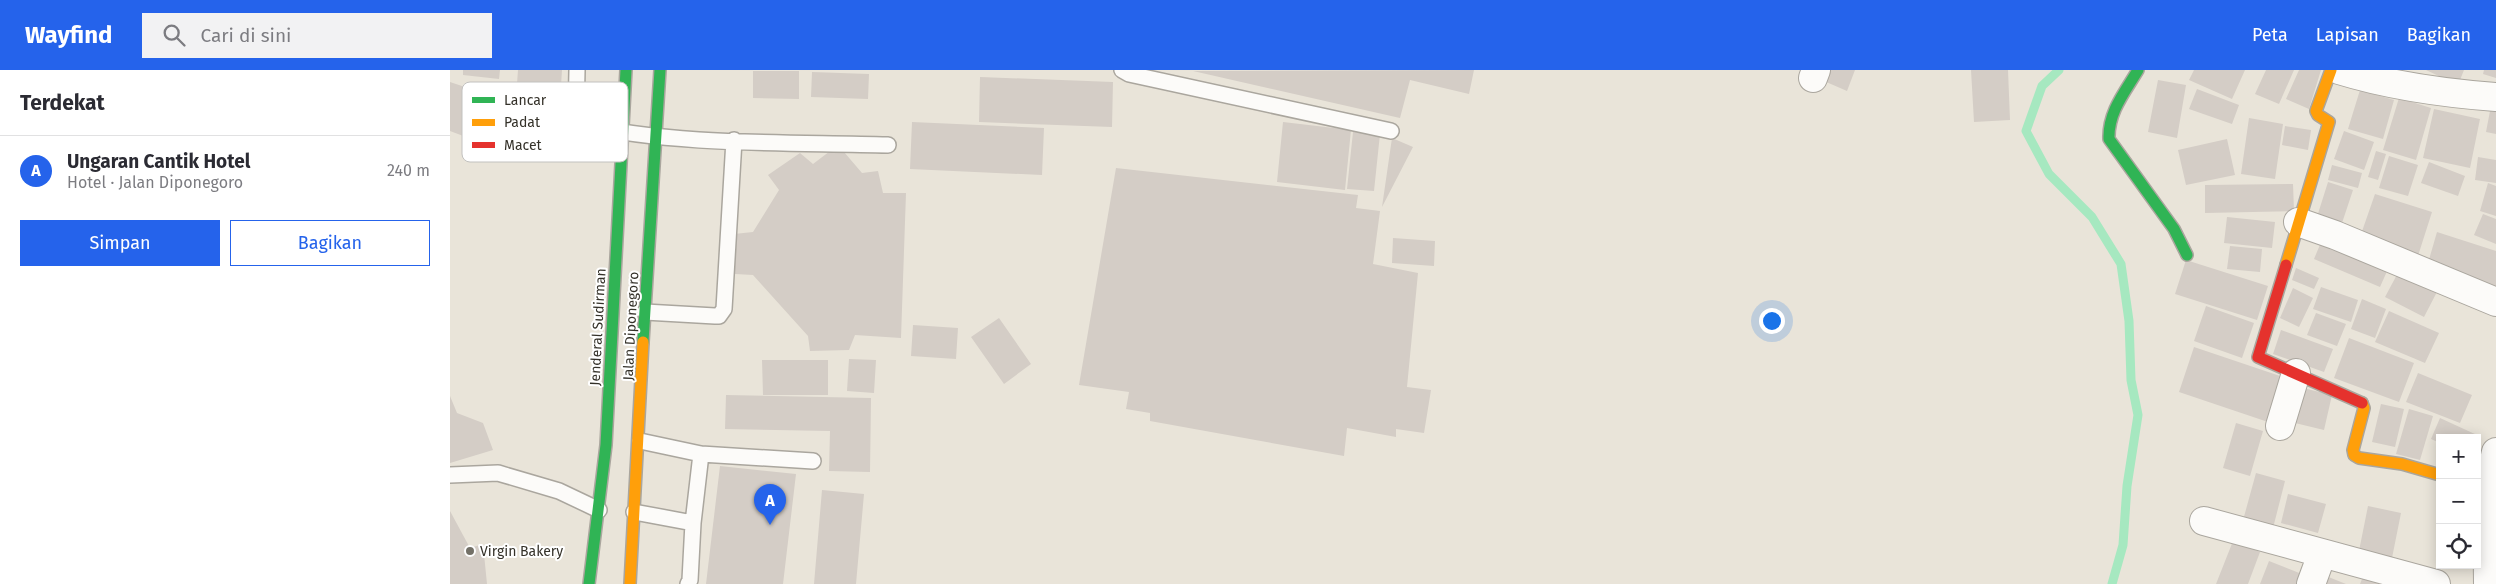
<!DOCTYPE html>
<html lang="id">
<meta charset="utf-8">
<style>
body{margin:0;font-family:"Fira Sans",sans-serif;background:#f2f2f3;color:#2b2b33}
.controls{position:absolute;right:15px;bottom:15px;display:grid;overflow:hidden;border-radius:0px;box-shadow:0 2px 12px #0003}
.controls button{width:45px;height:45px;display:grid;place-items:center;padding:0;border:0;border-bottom:1px solid #e1e1e2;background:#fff;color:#2b2b33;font:25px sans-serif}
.you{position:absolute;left:1321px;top:250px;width:18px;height:18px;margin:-12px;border:4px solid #fff;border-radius:50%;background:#1a73e8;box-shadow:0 0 0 8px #1a73e833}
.badge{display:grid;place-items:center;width:32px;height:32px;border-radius:50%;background:#2563eb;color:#fff;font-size:16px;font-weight:700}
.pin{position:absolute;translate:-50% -41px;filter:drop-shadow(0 1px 2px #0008)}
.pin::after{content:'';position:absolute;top:26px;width:18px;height:15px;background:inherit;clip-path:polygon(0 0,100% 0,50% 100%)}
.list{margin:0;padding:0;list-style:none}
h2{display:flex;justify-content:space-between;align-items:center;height:65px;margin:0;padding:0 20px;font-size:21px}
h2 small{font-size:16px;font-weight:400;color:#7c7c81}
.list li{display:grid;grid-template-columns:32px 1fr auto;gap:15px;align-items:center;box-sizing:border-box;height:70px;padding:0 20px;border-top:1px solid #e1e1e2}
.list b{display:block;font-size:19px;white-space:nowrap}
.list p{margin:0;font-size:16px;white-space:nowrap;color:#7c7c81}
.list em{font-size:16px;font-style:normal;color:#7c7c81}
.actions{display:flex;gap:10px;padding:15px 20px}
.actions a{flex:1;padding:11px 0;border:1px solid #2563eb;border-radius:0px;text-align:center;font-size:18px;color:#2563eb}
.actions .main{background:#2563eb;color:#fff}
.icon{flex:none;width:28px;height:28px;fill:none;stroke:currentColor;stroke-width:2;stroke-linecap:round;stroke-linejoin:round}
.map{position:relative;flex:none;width:2046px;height:514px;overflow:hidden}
header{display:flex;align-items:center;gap:30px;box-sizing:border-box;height:70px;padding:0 25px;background:#2563eb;color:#fff}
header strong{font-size:24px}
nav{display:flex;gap:28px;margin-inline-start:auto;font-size:18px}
.search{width:350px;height:45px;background:#f2f2f3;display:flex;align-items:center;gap:12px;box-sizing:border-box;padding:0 18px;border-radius:0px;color:#7c7c81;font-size:19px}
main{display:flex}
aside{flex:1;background:#fff}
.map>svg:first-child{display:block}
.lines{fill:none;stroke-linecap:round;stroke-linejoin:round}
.stream{stroke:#a6e8c0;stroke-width:9}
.building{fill:#d4cdc6}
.lane-casing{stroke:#aaa69e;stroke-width:18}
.street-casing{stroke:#aaa69e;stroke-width:30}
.fast-casing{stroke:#aaa69e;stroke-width:14}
.slow-casing{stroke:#aaa69e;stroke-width:14}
.jam-casing{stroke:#aaa69e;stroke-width:14}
.lane{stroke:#fcfbf9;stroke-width:15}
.street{stroke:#fcfbf9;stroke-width:28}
.fast{stroke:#30b455;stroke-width:11}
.slow{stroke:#ff9f0a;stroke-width:11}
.jam{stroke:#e5322d;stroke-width:11}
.poi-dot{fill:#737067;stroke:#fff;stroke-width:2}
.labels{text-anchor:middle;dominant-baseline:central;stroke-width:4;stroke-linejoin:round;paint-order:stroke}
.street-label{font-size:14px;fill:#343129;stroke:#fff}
.poi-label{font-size:14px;fill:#343129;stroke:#fff;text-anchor:start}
.key{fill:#fff;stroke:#c2c1bf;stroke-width:1}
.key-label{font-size:14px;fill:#343129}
</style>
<header>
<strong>Wayfind</strong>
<div class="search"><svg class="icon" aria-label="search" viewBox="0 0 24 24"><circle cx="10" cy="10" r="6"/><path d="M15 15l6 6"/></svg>Cari di sini</div>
<nav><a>Peta</a><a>Lapisan</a><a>Bagikan</a></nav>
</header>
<main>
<aside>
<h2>Terdekat<small></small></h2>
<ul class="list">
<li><span class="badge">A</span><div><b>Ungaran Cantik Hotel</b><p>Hotel · Jalan Diponegoro</p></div><em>240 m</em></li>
</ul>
<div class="actions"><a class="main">Simpan</a><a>Bagikan</a></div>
</aside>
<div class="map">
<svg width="2046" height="514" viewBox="0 0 2046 514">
<rect width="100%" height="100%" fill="#e9e4d9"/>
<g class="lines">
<path class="stream" d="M1609,0L1592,16L1576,61L1599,104L1642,147L1671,194L1679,251L1681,310L1688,345L1677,416L1673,475L1662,514"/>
</g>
<path class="building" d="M13,0H50L49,9L13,5Z
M68,0H112L110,31L66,28Z
M1024,0L1019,24L960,10L950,48L743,1Z
M1370,0H1405L1397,21L1367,8Z
M1521,0H1558L1560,50L1524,52Z
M1744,0H1795L1782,29L1739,10Z
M1816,0H1844L1829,34L1805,24Z
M1849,0H1871L1859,39L1836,29Z
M1976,0H2014L2008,15Z
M2034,0H2046V8L2033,4Z
M303,1H349V29L303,28Z
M362,2L419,4L418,29L361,27Z
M530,7L663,12L662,57L529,52Z
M1708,10L1736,15L1727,68L1698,62Z
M0,12L30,22L16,67L0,61Z
M1747,19L1789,35L1782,54L1739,39Z
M1910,20L1944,30L1933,69L1898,59Z
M1949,28L1981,38L1966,90L1933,80Z
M1984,39L2030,49L2020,98L1973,88Z
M2040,41L2046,42V64L2036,62Z
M1799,48L1833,54L1825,109L1791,104Z
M462,52L594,58L592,105L460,99Z
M833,52L901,60L895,120L827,112Z
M1835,56L1861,60L1858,80L1832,75Z
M1894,61L1924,72L1914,100L1884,89Z
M903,62L930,64L924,121L897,119Z
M942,68L963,77L932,137Z
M1777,69L1785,105L1736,115L1728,80Z
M388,75L412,103L428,101L433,123H456L451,268L405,265L399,280L360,281L358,266L303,205L285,204L284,164L303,162L329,120L318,105L350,83L363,94Z
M1926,81L1936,84L1928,110L1918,107Z
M1939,86L1968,95L1958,126L1929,118Z
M2028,87L2046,90V113L2025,110Z
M1979,92L2015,106L2008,126L1971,113Z
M1882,95L1912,103L1908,118L1878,110Z
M666,98L908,125L906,138L930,141L923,194L968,203L957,317L981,320L974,363L946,359V367L897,358L894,386L700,351V343L676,339L679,322L629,315Z
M1878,112L1903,120L1890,159L1866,150Z
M2038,113L2046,116V146L2030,141Z
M1843,114L1844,141L1755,143V115Z
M1925,124L1982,142L1967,189L1909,170Z
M2033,144L2046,149V174L2024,165Z
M1777,147L1825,152L1822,178L1774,173Z
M1987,162L2046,181V222L1976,200Z
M943,168L985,171L984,196L942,193Z
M1872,170L1938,199L1930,217L1864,189Z
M1780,176L1812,179L1810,202L1777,199Z
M1736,190L1818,216L1807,250L1725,224Z
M1846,198L1869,208L1864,219L1842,210Z
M1950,199L1989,218L1974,247L1935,227Z
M1871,217L1908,230L1901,252L1863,239Z
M1843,218L1863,228L1849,257L1830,248Z
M1912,229L1936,239L1925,268L1901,259Z
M1756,236L1804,253L1792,288L1744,271Z
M1939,241L1989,263L1975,293L1925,272Z
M1866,243L1896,254L1887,276L1857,265Z
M549,248L581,294L554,314L521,267Z
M463,255L508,258L506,289L461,286Z
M1831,260L1883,279L1874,302L1823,284Z
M1899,268L1964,293L1949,332L1884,308Z
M1744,277L1833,307L1818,352L1729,322Z
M399,289L426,290L424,323L397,321Z
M312,290H378V325H313Z
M1968,303L2022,325L2010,353L1956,332Z
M1853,318L1882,325L1874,360L1845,353Z
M276,325L421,328L420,402L379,401L380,361L275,359Z
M0,326L7,343L33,353L43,380L0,393Z
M1931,334L1954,339L1945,377L1922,372Z
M1959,339L1983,346L1970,390L1946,384Z
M1990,348L2027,365L2025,368H1990V373L1981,369Z
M1786,353L1813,361L1800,406L1773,398Z
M270,396L346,404L333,514H256Z
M1806,403L1835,411L1822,462L1792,454Z
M372,420L414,424L406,514H364Z
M1838,424L1876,434L1868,463L1831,453Z
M1918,436L1951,443L1942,488L1909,481Z
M0,441L20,478L33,474L37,514H0Z
M1783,471L1810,482L1798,514H1766Z
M1819,491L1862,508L1860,514H1810Z
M1871,504L1896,514H1867Z
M1914,504L1938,514H1910Z"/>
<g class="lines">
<defs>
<path id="lane" d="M127,0L126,47L129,54C227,76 337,72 438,75
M672,0L679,4L941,61
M195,242L265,246H269L274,239L284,70
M190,371L251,384L363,391
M0,405L48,403L109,421L149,440
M184,442L243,453
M238,514L240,510L243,453L251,384"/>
<path id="street" d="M1889,0C1941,16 1992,23 2046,27
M1363,8L1366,0
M1848,152L1885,165L2046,232
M1830,356L1846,303
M1754,451L1986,514
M1861,514L1872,484
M2038,514L2037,419L2046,382"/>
<path id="fast" d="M1688,0C1675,22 1658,42 1659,69L1724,159L1737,185
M193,272L210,0
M139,514L156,375L176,0"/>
<path id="slow" d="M1836,195L1879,52L1868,45L1866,41L1881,0
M1912,333L1914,338L1903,380L1904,385L1909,388L1952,394L1990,405
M180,514L193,272"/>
<path id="jam" d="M1836,195L1808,287L1912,333"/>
</defs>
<use href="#lane" class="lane-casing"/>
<use href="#street" class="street-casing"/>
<use href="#fast" class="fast-casing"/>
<use href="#slow" class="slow-casing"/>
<use href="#jam" class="jam-casing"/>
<use href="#lane" class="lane"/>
<use href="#street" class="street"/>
<use href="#fast" class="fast"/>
<use href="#slow" class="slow"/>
<use href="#jam" class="jam"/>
</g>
<circle class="poi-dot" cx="20" cy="481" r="5"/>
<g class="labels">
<g class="street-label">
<text transform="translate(181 256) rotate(-87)">Jalan Diponegoro</text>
<text transform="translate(148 257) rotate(-87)">Jenderal Sudirman</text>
</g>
<g class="poi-label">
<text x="30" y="481">Virgin Bakery</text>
</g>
</g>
<rect x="12" y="12" width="166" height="80" rx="8" class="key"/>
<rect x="22" y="27" width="23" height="6" fill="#30b455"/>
<rect x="22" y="49" width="23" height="7" fill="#ff9f0a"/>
<rect x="22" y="72" width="23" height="6" fill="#e5322d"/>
<g class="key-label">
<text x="54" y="35">Lancar</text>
<text x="54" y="57">Padat</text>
<text x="54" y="80">Macet</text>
</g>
</svg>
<div class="controls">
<button>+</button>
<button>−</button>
<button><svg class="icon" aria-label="locate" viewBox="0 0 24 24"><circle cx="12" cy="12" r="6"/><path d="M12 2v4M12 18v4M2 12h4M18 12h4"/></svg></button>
</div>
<div class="you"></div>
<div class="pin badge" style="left:320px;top:455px">A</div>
</div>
</main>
